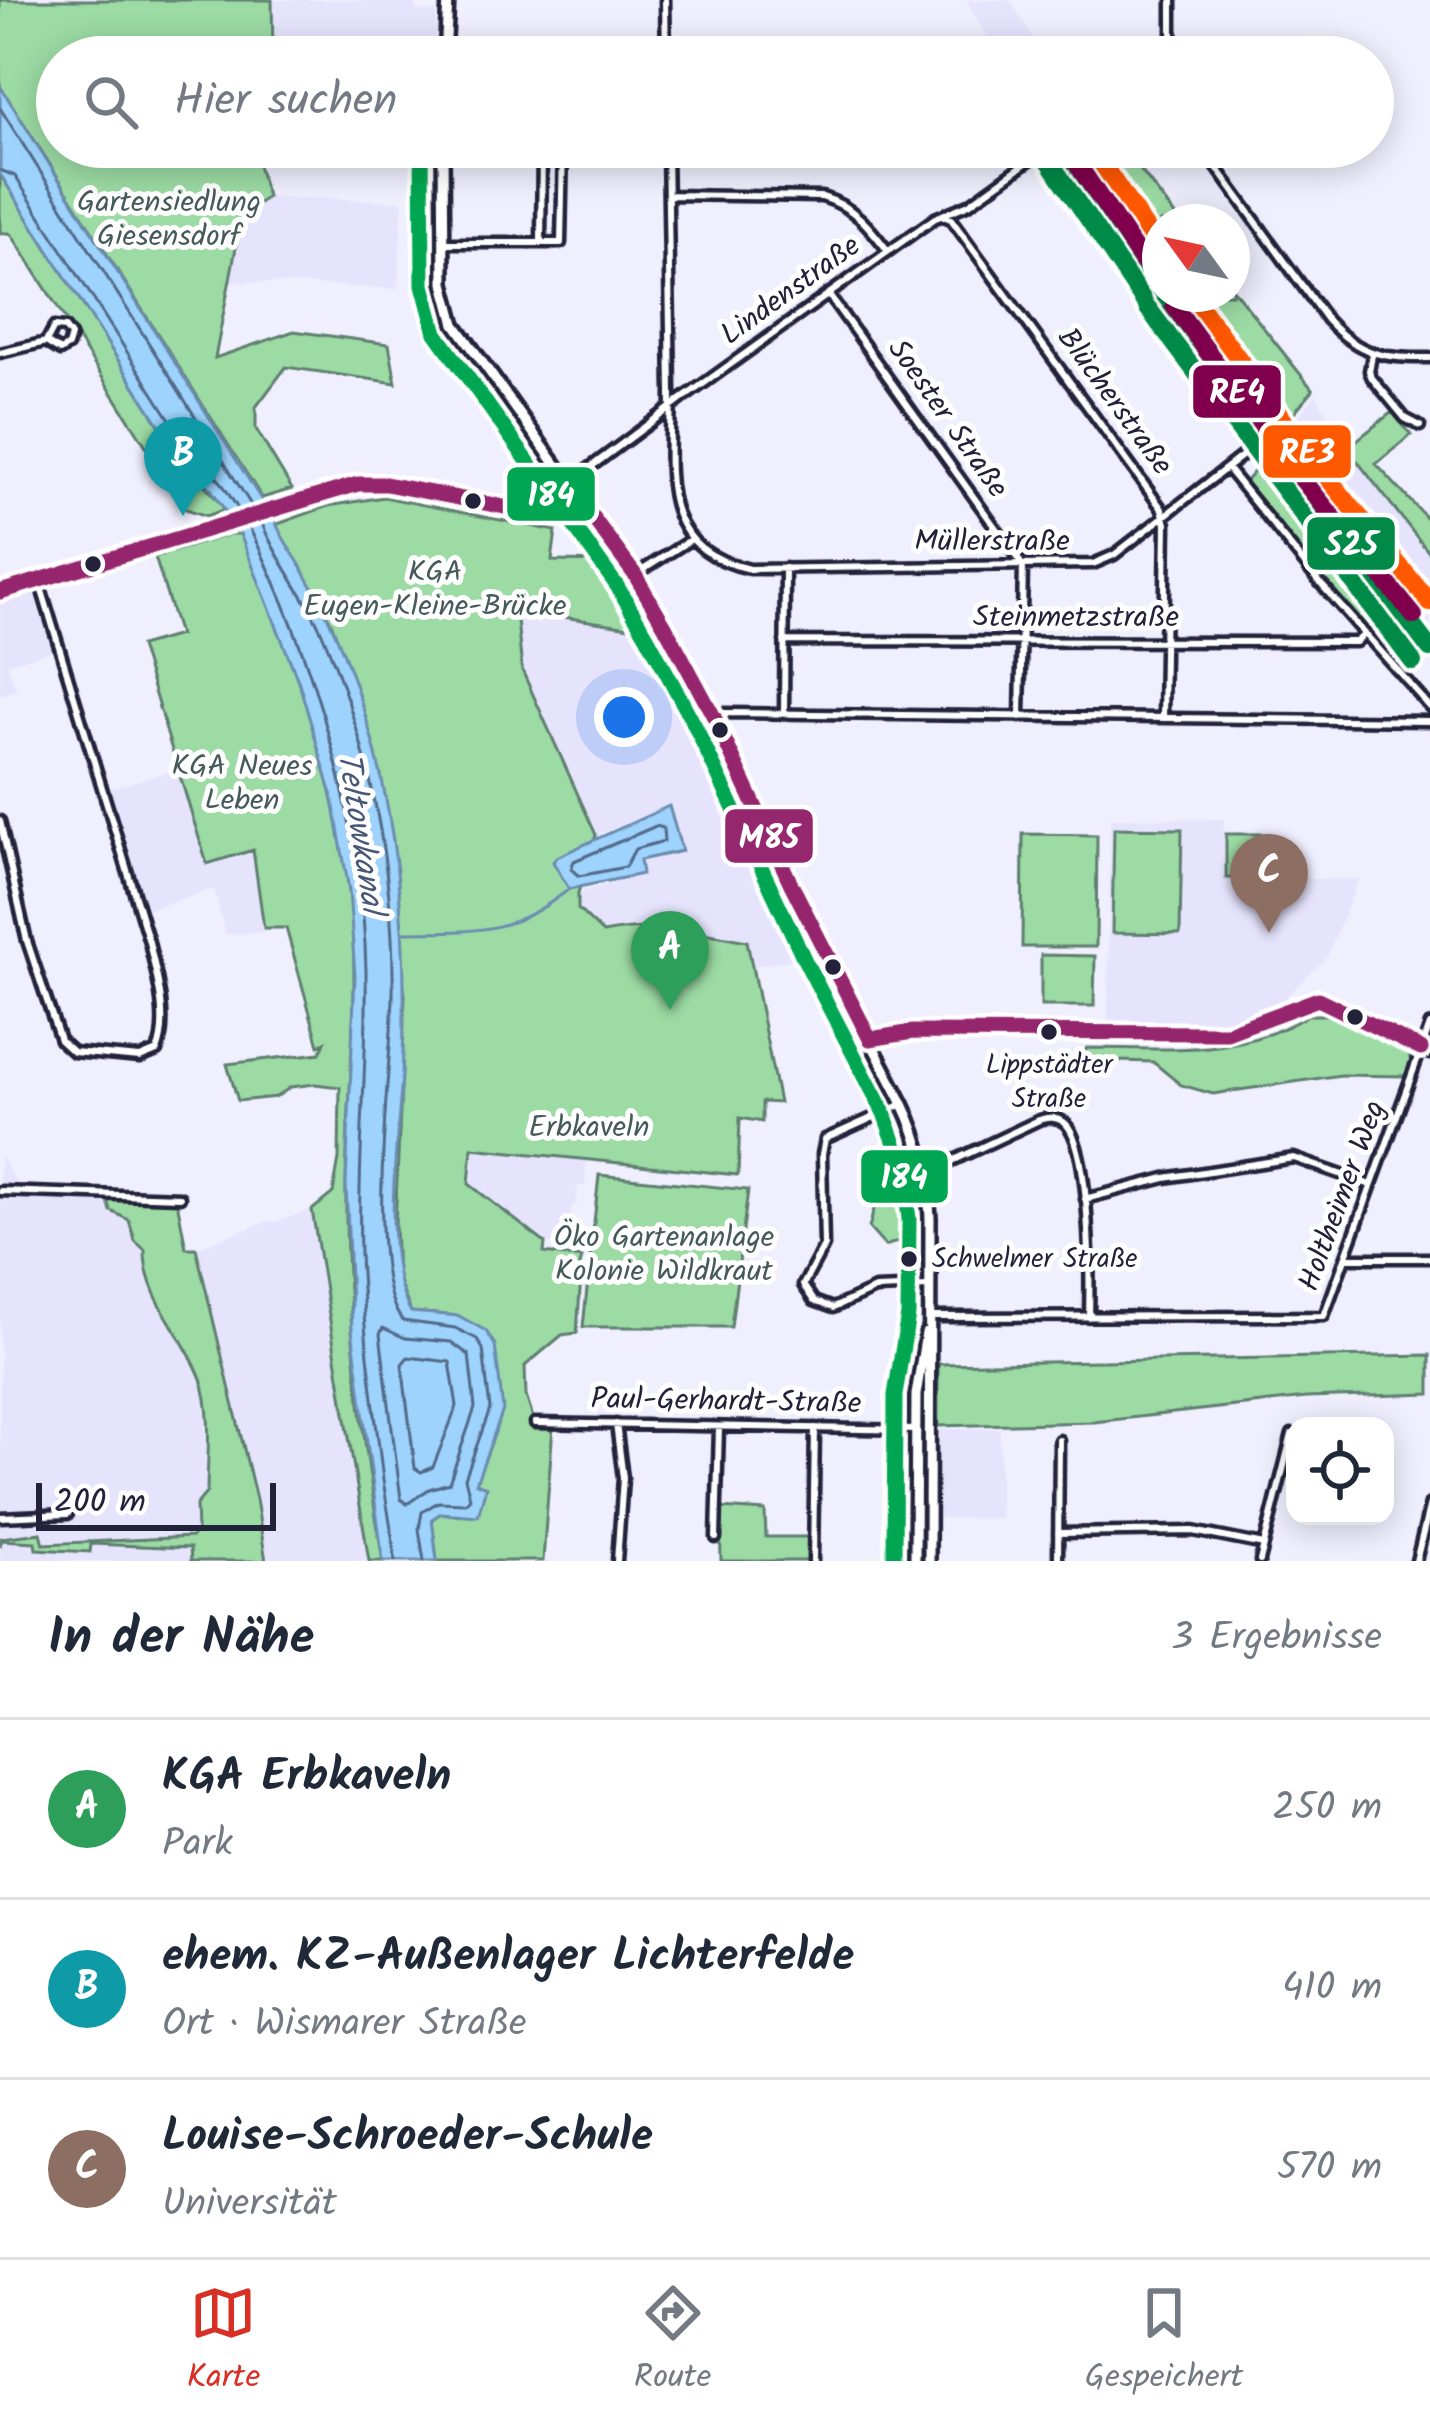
<!DOCTYPE html>
<html lang="de">
<meta charset="utf-8">
<style>
body{margin:0;font-family:Kalam,sans-serif;background:#f2f2f3;color:#1f2937}
.controls{position:absolute;right:36px;bottom:36px;display:grid;overflow:hidden;border-radius:24px;box-shadow:0 6px 30px #0003}
.controls button{width:108px;height:108px;display:grid;place-items:center;padding:0;border:0;border-bottom:3px solid #e0e1e3;background:#fff;color:#1f2937;font:60px sans-serif}
.compass{position:absolute;left:1142px;top:204px;width:108px;height:108px;border-radius:50%;background:#fff;box-shadow:0 6px 30px #0003;rotate:303deg}
.scale{position:absolute;left:36px;bottom:30px;width:240px;box-sizing:border-box;padding-left:12px;border:6px solid #22223b;border-top:0;font-size:33px;line-height:42px;white-space:nowrap;color:#22223b;-webkit-text-stroke:9px #fff;paint-order:stroke}
.you{position:absolute;left:624px;top:717px;width:42px;height:42px;margin:-30px;border:9px solid #fff;border-radius:50%;background:#1a73e8;box-shadow:0 0 0 18px #1a73e833}
.badge{display:grid;place-items:center;width:78px;height:78px;border-radius:50%;background:#d93025;color:#fff;font-size:39px;font-weight:700}
.pin{position:absolute;translate:-50% -99px;filter:drop-shadow(0 3px 6px #0008)}
.pin::after{content:'';position:absolute;top:63px;width:42px;height:36px;background:inherit;clip-path:polygon(0 0,100% 0,50% 100%)}
.list{margin:0;padding:0;list-style:none}
h2{display:flex;justify-content:space-between;align-items:center;height:156px;margin:0;padding:0 48px;font-size:51px}
h2 small{font-size:39px;font-weight:400;color:#747a83}
.list li{display:grid;grid-template-columns:78px 1fr auto;gap:36px;align-items:center;box-sizing:border-box;height:180px;padding:0 48px;border-top:3px solid #e0e1e3}
.list b{display:block;font-size:45px;white-space:nowrap}
.list p{margin:0;font-size:39px;white-space:nowrap;color:#747a83}
.list em{font-size:39px;font-style:normal;color:#747a83}
.icon{flex:none;width:66px;height:66px;fill:none;stroke:currentColor;stroke-width:2;stroke-linecap:round;stroke-linejoin:round}
.map{position:relative;flex:none;width:1430px;height:1561px;overflow:hidden}
.search{position:absolute;background:#fff;box-shadow:0 6px 30px #0003;left:36px;right:36px;top:36px;height:132px;display:flex;align-items:center;gap:30px;box-sizing:border-box;padding:0 42px;border-radius:66px;color:#747a83;font-size:45px}
.sheet{height:696px;background:#fff}
nav{display:flex;justify-content:space-around;align-items:center;box-sizing:border-box;height:168px;border-top:3px solid #e0e1e3;background:#fff;font-size:33px;color:#747a83}
nav a{display:grid;justify-items:center;gap:6px}
nav .on{color:#d93025}
.map>svg:first-child{display:block}
.built{fill:#e6e4fd}
.green{fill:#9cdba4;stroke:#5f7e70;stroke-width:3}
.water{fill:#9dd3fc;stroke:#6c8caf;stroke-width:3}
.lines{fill:none;stroke-linecap:round;stroke-linejoin:round}
.shore{stroke:#536988;stroke-width:3}
.stream{stroke:#6c8caf;stroke-width:3}
.minor-casing{stroke:#22223b;stroke-width:15}
.secondary-casing{stroke:#22223b;stroke-width:18}
.minor{stroke:#fff;stroke-width:6}
.secondary{stroke:#fff;stroke-width:9}
.bus-1-casing{stroke:#fff;stroke-width:24}
.bus-2-casing{stroke:#fff;stroke-width:24}
.bus-1{stroke:#95276e;stroke-width:15}
.bus-2{stroke:#00a651;stroke-width:15}
.rail-1-casing{stroke:#fff;stroke-width:27}
.rail-2-casing{stroke:#fff;stroke-width:27}
.rail-3-casing{stroke:#fff;stroke-width:27}
.rail-4-casing{stroke:#fff;stroke-width:27}
.rail-1{stroke:#ff5900;stroke-width:18}
.rail-2{stroke:#018a47;stroke-width:18}
.rail-3{stroke:#018a47;stroke-width:18}
.rail-4{stroke:#80004d;stroke-width:18}
.bus-dot{fill:#22223b;stroke:#fff;stroke-width:4.5}
.labels{text-anchor:middle;dominant-baseline:central;stroke-width:10;stroke-linejoin:round;paint-order:stroke}
.bus-label{font-size:27px;fill:#22223b;stroke:#fff}
.park-label{font-size:30px;fill:#475a5a;stroke:#fff}
.street-label{font-size:30px;fill:#22223b;stroke:#fff}
.water-label{font-size:33px;font-style:italic;fill:#475775;stroke:#fff}
.line-badge{stroke:#fff;stroke-width:4.5}
.badge-label{font-size:33px;text-anchor:middle;font-weight:bold;fill:#fff}
</style>
<div class="map">
<svg width="1430" height="1561" viewBox="0 0 1430 1561">
<rect width="100%" height="100%" fill="#f0effe"/>
<filter id="ink" filterUnits="userSpaceOnUse"><feTurbulence type="fractalNoise" baseFrequency=".00833" numOctaves="2"/><feDisplacementMap in="SourceGraphic" scale="24" xChannelSelector="R" yChannelSelector="G"/><feConvolveMatrix kernelMatrix="1 2 1 2 8 2 1 2 1" color-interpolation-filters="sRGB"/></filter>
<g filter="url(#ink)">
<path class="built" d="M272,0H415L416,11L436,12V52L297,56L273,51Z
M966,0H1010L1045,57H999Z
M1054,147H1102L1160,234V293Z
M267,197L403,201L398,289L229,281L242,215Z
M1160,294H1202L1295,421L1316,395L1347,448L1430,554V661L1271,452L1274,446Z
M37,593L54,650L8,664L16,690L0,695V604Z
M515,609L656,631L710,728L820,955L753,966L746,941L628,927L603,933L578,909V893L642,874L639,860L681,852L669,807L596,835L522,670Z
M177,769L207,864L253,850L264,932L225,934L214,889L146,910L109,789Z
M1110,818L1224,819V879H1359L1327,957L1284,999L1233,1020H1108Z
M472,1147L587,1161L585,1186H578L576,1205H572L569,1240L562,1245L545,1243L468,1184Z
M0,1155L23,1194L105,1199L111,1211L129,1220L135,1241L145,1250L201,1379L206,1403L207,1561H0Z
M312,1210L335,1333L369,1561H266L263,1558L256,1499L196,1248L271,1220L275,1222Z
M1000,1428V1518H933L935,1430Z"/>
<path class="green" d="M0,0H272L273,51L265,57H57V147H253L267,197L242,216L215,358L294,331L389,344L396,383L286,367L256,407V429L292,489L262,498L0,86Z
M1102,147H1123L1180,222H1160V234Z
M0,174L176,451L225,509L207,516L186,509L13,237L9,233H0Z
M1232,288L1313,390L1291,416L1202,294H1232Z
M1392,412L1411,435L1376,464L1430,522V554L1347,448Z
M1271,452L1394,618L1373,637L1244,483Z
M384,497L556,531L552,561L614,562L656,631L516,610L522,670L596,835L578,893V909L603,933C652,922 698,932 747,941L779,1103L762,1102V1122L740,1118L738,1175L472,1148L469,1184L545,1243L544,1253L582,1258L578,1272L581,1276L577,1333L562,1335L525,1366L526,1396L535,1424L553,1426L543,1561H437L432,1519L441,1513L462,1516L485,1487L475,1483C512,1393 509,1398 459,1316L411,1312L397,1277L395,1225L405,995L370,735L331,622L275,525L328,506Z
M231,534H240C289,647 334,767 349,890C361,987 348,1084 346,1181C344,1308 363,1436 383,1561H369L312,1210L333,1193L339,1159L340,1087L315,1084L291,1087L276,1097L238,1101L227,1064L320,1053L325,1042L319,1045L286,928H264L253,850L207,864L140,646L179,635L155,557Z
M1114,828L1182,829L1180,934L1112,933Z
M1023,834L1097,835L1096,947H1022Z
M1226,834H1267V878H1226Z
M1041,955L1095,956L1094,1006H1041Z
M1308,1015H1332L1408,1052L1411,1061L1405,1076L1341,1075L1213,1094L1181,1085L1153,1062L1080,1060L1087,1048C1165,1048 1240,1058 1308,1015Z
M599,1175L748,1190L731,1327H583Z
M900,1177L906,1239L885,1246L869,1228L874,1209Z
M107,1198L177,1201L186,1248H196L256,1499L266,1561H191L190,1548L91,1544L90,1552L36,1549L35,1542L1,1540L0,1547V1538L41,1533L44,1544L192,1537L197,1532L196,1505L207,1492C207,1457 213,1413 201,1379C185,1335 144,1299 145,1250L135,1241L129,1220L111,1211Z
M1430,1355V1394L1306,1398L1094,1422L938,1426V1364Z
M720,1508L765,1511L766,1537H809L808,1561H721Z"/>
<path class="water" d="M0,86L276,523C282,539 294,554 303,570C318,596 332,624 343,652C397,786 410,933 402,1076C398,1137 380,1260 411,1312L459,1316L486,1331L495,1345L503,1410L476,1483L486,1487L478,1516L441,1513L432,1519L437,1561H383L352,1330L346,1183L355,975L349,890L332,795L299,683L240,534L211,489L176,451L0,174Z
M669,806L682,851L640,860L642,874L569,889L553,862L557,857Z"/>
<g class="lines">
<path class="shore" d="M0,108L253,508
M0,170L15,176L185,443L221,482L240,512
M261,521C276,560 305,594 322,633C371,746 395,874 393,998C391,1063 363,1277 403,1321L455,1328L477,1339L483,1349L490,1409L465,1478L470,1498L465,1503L438,1502L422,1512L419,1529L424,1561
M248,525C314,656 363,825 366,971C368,1065 357,1159 360,1253C363,1329 374,1404 383,1480C387,1507 393,1534 395,1561
M656,826L663,828L664,841L635,849L625,867L579,876L571,869L574,861Z
M383,1328L405,1338L451,1342L469,1355L475,1408L449,1483L429,1489L407,1504L401,1499L380,1334Z
M408,1357L450,1362L457,1406L433,1467L421,1472L415,1468L402,1364Z"/>
<path class="stream" d="M403,932C473,931 511,936 569,889"/>
<defs>
<path id="minor" d="M665,0L666,57
M1172,57V0
M1202,147L1327,320C1359,355 1385,359 1430,358
M668,195L822,197C853,206 869,226 888,251
M943,216L951,219L1162,509L1166,524L1163,718
M444,243H561L563,147
M541,243L542,147
M828,294L1023,566L1020,717
M0,353L46,342L60,351L68,346L71,336L65,328L54,327L46,342
M1372,355L1369,371L1372,378L1405,418L1420,426
M1227,468L1320,583L1430,707
M569,483C607,455 645,427 682,399L935,218L969,204L1047,148L1137,282L1260,442L1114,555L1093,564L750,569C652,548 671,469 671,391L667,147
M635,575L690,540
M784,641L1356,642L1365,634
M784,714L785,568
M714,717L724,713L1430,721
M0,821L27,941L60,1040L73,1052L140,1058L157,1051C170,1020 156,974 149,942L39,581
M870,1039L913,1032L1227,1033C1261,1027 1287,1004 1318,999L1430,1054
M903,1104L825,1139L822,1154L824,1246L803,1285L814,1301L833,1308L875,1289L929,1287
M927,1173L1039,1120C1048,1117 1056,1116 1065,1123C1091,1147 1090,1280 1089,1317
M0,1191L180,1197
M1085,1199L1165,1178L1294,1158L1371,1185
M1345,1258H1430
M929,1317L1324,1316L1430,1025
M535,1423L916,1430
M616,1424L623,1478L617,1561
M0,1517L68,1514
M1058,1533L1193,1531L1264,1545
M716,1538L719,1427
M813,1561L815,1428
M1058,1561L1059,1440
M1260,1561L1292,1434
M1416,1561L1430,1504"/>
<path id="secondary" d="M445,57L448,0
M443,147L444,283L455,324L635,575L665,626L714,717L825,954L903,1104C921,1141 928,1177 930,1218L929,1561
M0,592L358,484H386L520,510L539,504L568,484
M915,1561L916,1395L926,1333"/>
</defs>
<use href="#minor" class="minor-casing"/>
<use href="#secondary" class="secondary-casing"/>
<use href="#minor" class="minor"/>
<use href="#secondary" class="secondary"/>
<defs>
<path id="bus-1" d="M568,484L635,575L665,626L714,717L791,884L870,1039
M0,592L358,484H386L520,510L539,504L568,484
M870,1039L913,1032L1227,1033L1318,999L1421,1049"/>
<path id="bus-2" d="M422,147L423,285L436,333L617,586L647,636L695,726L806,963L884,1113L903,1166L909,1219L908,1315L895,1395L894,1561"/>
</defs>
<use href="#bus-1" class="bus-1-casing"/>
<use href="#bus-2" class="bus-2-casing"/>
<use href="#bus-1" class="bus-1"/>
<use href="#bus-2" class="bus-2"/>
<defs>
<path id="rail-1" d="M1091,147L1160,250
M1191,294L1314,461L1430,603"/>
<path id="rail-2" d="M1065,147L1160,288
M1164,294L1430,649"/>
<path id="rail-3" d="M1048,159L1143,300
M1147,307L1413,662"/>
<path id="rail-4" d="M1074,159L1143,262
M1174,306L1297,473L1414,616"/>
</defs>
<use href="#rail-1" class="rail-1-casing"/>
<use href="#rail-2" class="rail-2-casing"/>
<use href="#rail-3" class="rail-3-casing"/>
<use href="#rail-4" class="rail-4-casing"/>
<use href="#rail-1" class="rail-1"/>
<use href="#rail-2" class="rail-2"/>
<use href="#rail-3" class="rail-3"/>
<use href="#rail-4" class="rail-4"/>
</g>
</g>
<g class="bus-dot">
<circle cx="473" cy="501" r="10"/>
<circle cx="93" cy="564" r="10"/>
<circle cx="720" cy="730" r="10"/>
<circle cx="833" cy="967" r="10"/>
<circle cx="1355" cy="1017" r="10"/>
<circle cx="1049" cy="1032" r="10"/>
<circle cx="909" cy="1259" r="10"/>
</g>
<g class="labels">
<g class="bus-label">
<text x="1049" y="1065">Lippstädter<tspan x="1049" dy="34">Straße</tspan></text>
<text x="932" y="1259" text-anchor="start">Schwelmer Straße</text>
</g>
<g class="park-label">
<text x="169" y="203">Gartensiedlung<tspan x="169" dy="34">Giesensdorf</tspan></text>
<text x="435" y="573">KGA<tspan x="435" dy="34">Eugen-Kleine-Brücke</tspan></text>
<text x="242" y="767">KGA Neues<tspan x="242" dy="34">Leben</tspan></text>
<text x="589" y="1128">Erbkaveln</text>
<text x="664" y="1238">Öko Gartenanlage<tspan x="664" dy="34">Kolonie Wildkraut</tspan></text>
</g>
<g class="street-label">
<text transform="translate(791 291) rotate(-36)">Lindenstraße</text>
<text transform="translate(1114 402) rotate(54)">Blücherstraße</text>
<text transform="translate(947 419) rotate(55)">Soester Straße</text>
<text x="992" y="542">Müllerstraße</text>
<text x="1076" y="618">Steinmetzstraße</text>
<text transform="translate(1343 1196) rotate(-70)">Holtheimer Weg</text>
<text transform="translate(726 1402) rotate(1)">Paul-Gerhardt-Straße</text>
</g>
<g class="water-label">
<text transform="translate(359 833) rotate(81)">Teltowkanal</text>
</g>
</g>
<g class="line-badge">
<rect x="1191" y="363" width="92" height="57" rx="12" fill="#80004d"/>
<rect x="1261" y="423" width="92" height="57" rx="12" fill="#ff5900"/>
<rect x="505" y="465" width="92" height="58" rx="12" fill="#00a651"/>
<rect x="1305" y="515" width="92" height="57" rx="12" fill="#018a47"/>
<rect x="723" y="807" width="92" height="58" rx="12" fill="#95276e"/>
<rect x="859" y="1148" width="91" height="57" rx="12" fill="#00a651"/>
</g>
<g class="badge-label">
<text x="1237" y="403">RE4</text>
<text x="1307" y="463">RE3</text>
<text x="551" y="506">184</text>
<text x="1351" y="555">S25</text>
<text x="769" y="848">M85</text>
<text x="904" y="1188">184</text>
</g>
</svg>
<div class="controls">
<button><svg class="icon" aria-label="locate" viewBox="0 0 24 24"><circle cx="12" cy="12" r="6"/><path d="M12 2v4M12 18v4M2 12h4M18 12h4"/></svg></button>
</div>
<svg class="compass" viewBox="-18 -18 36 36"><path d="M0-13l5 13h-10z" fill="#e53935"/><path d="M0 13l5-13h-10z" fill="#747a83"/></svg>
<div class="scale">200 m</div>
<div class="you"></div>
<div class="pin badge" style="left:670px;top:1010px;background:#2e9e5b">A</div>
<div class="pin badge" style="left:183px;top:516px;background:#0f9aa8">B</div>
<div class="pin badge" style="left:1269px;top:933px;background:#8d6e63">C</div>
<div class="search"><svg class="icon" aria-label="search" viewBox="0 0 24 24"><circle cx="10" cy="10" r="6"/><path d="M15 15l6 6"/></svg>Hier suchen</div>
</div>
<section class="sheet">
<h2>In der Nähe<small>3 Ergebnisse</small></h2>
<ul class="list">
<li><span class="badge" style="background:#2e9e5b">A</span><div><b>KGA Erbkaveln</b><p>Park</p></div><em>250 m</em></li>
<li><span class="badge" style="background:#0f9aa8">B</span><div><b>ehem. KZ-Außenlager Lichterfelde</b><p>Ort · Wismarer Straße</p></div><em>410 m</em></li>
<li><span class="badge" style="background:#8d6e63">C</span><div><b>Louise-Schroeder-Schule</b><p>Universität</p></div><em>570 m</em></li>
</ul>
</section>
<nav>
<a class="on"><svg class="icon" aria-label="map" viewBox="0 0 24 24"><path d="M3 6l6-2 6 2 6-2v14l-6 2-6-2-6 2zM9 4v14M15 6v14"/></svg>Karte</a>
<a><svg class="icon" aria-label="directions" viewBox="0 0 24 24"><path d="M12 3l9 9-9 9-9-9zM9 14v-3h6M13 9l2 2-2 2"/></svg>Route</a>
<a><svg class="icon" aria-label="saved" viewBox="0 0 24 24"><path d="M7 4h10v16l-5-4-5 4z"/></svg>Gespeichert</a>
</nav>
